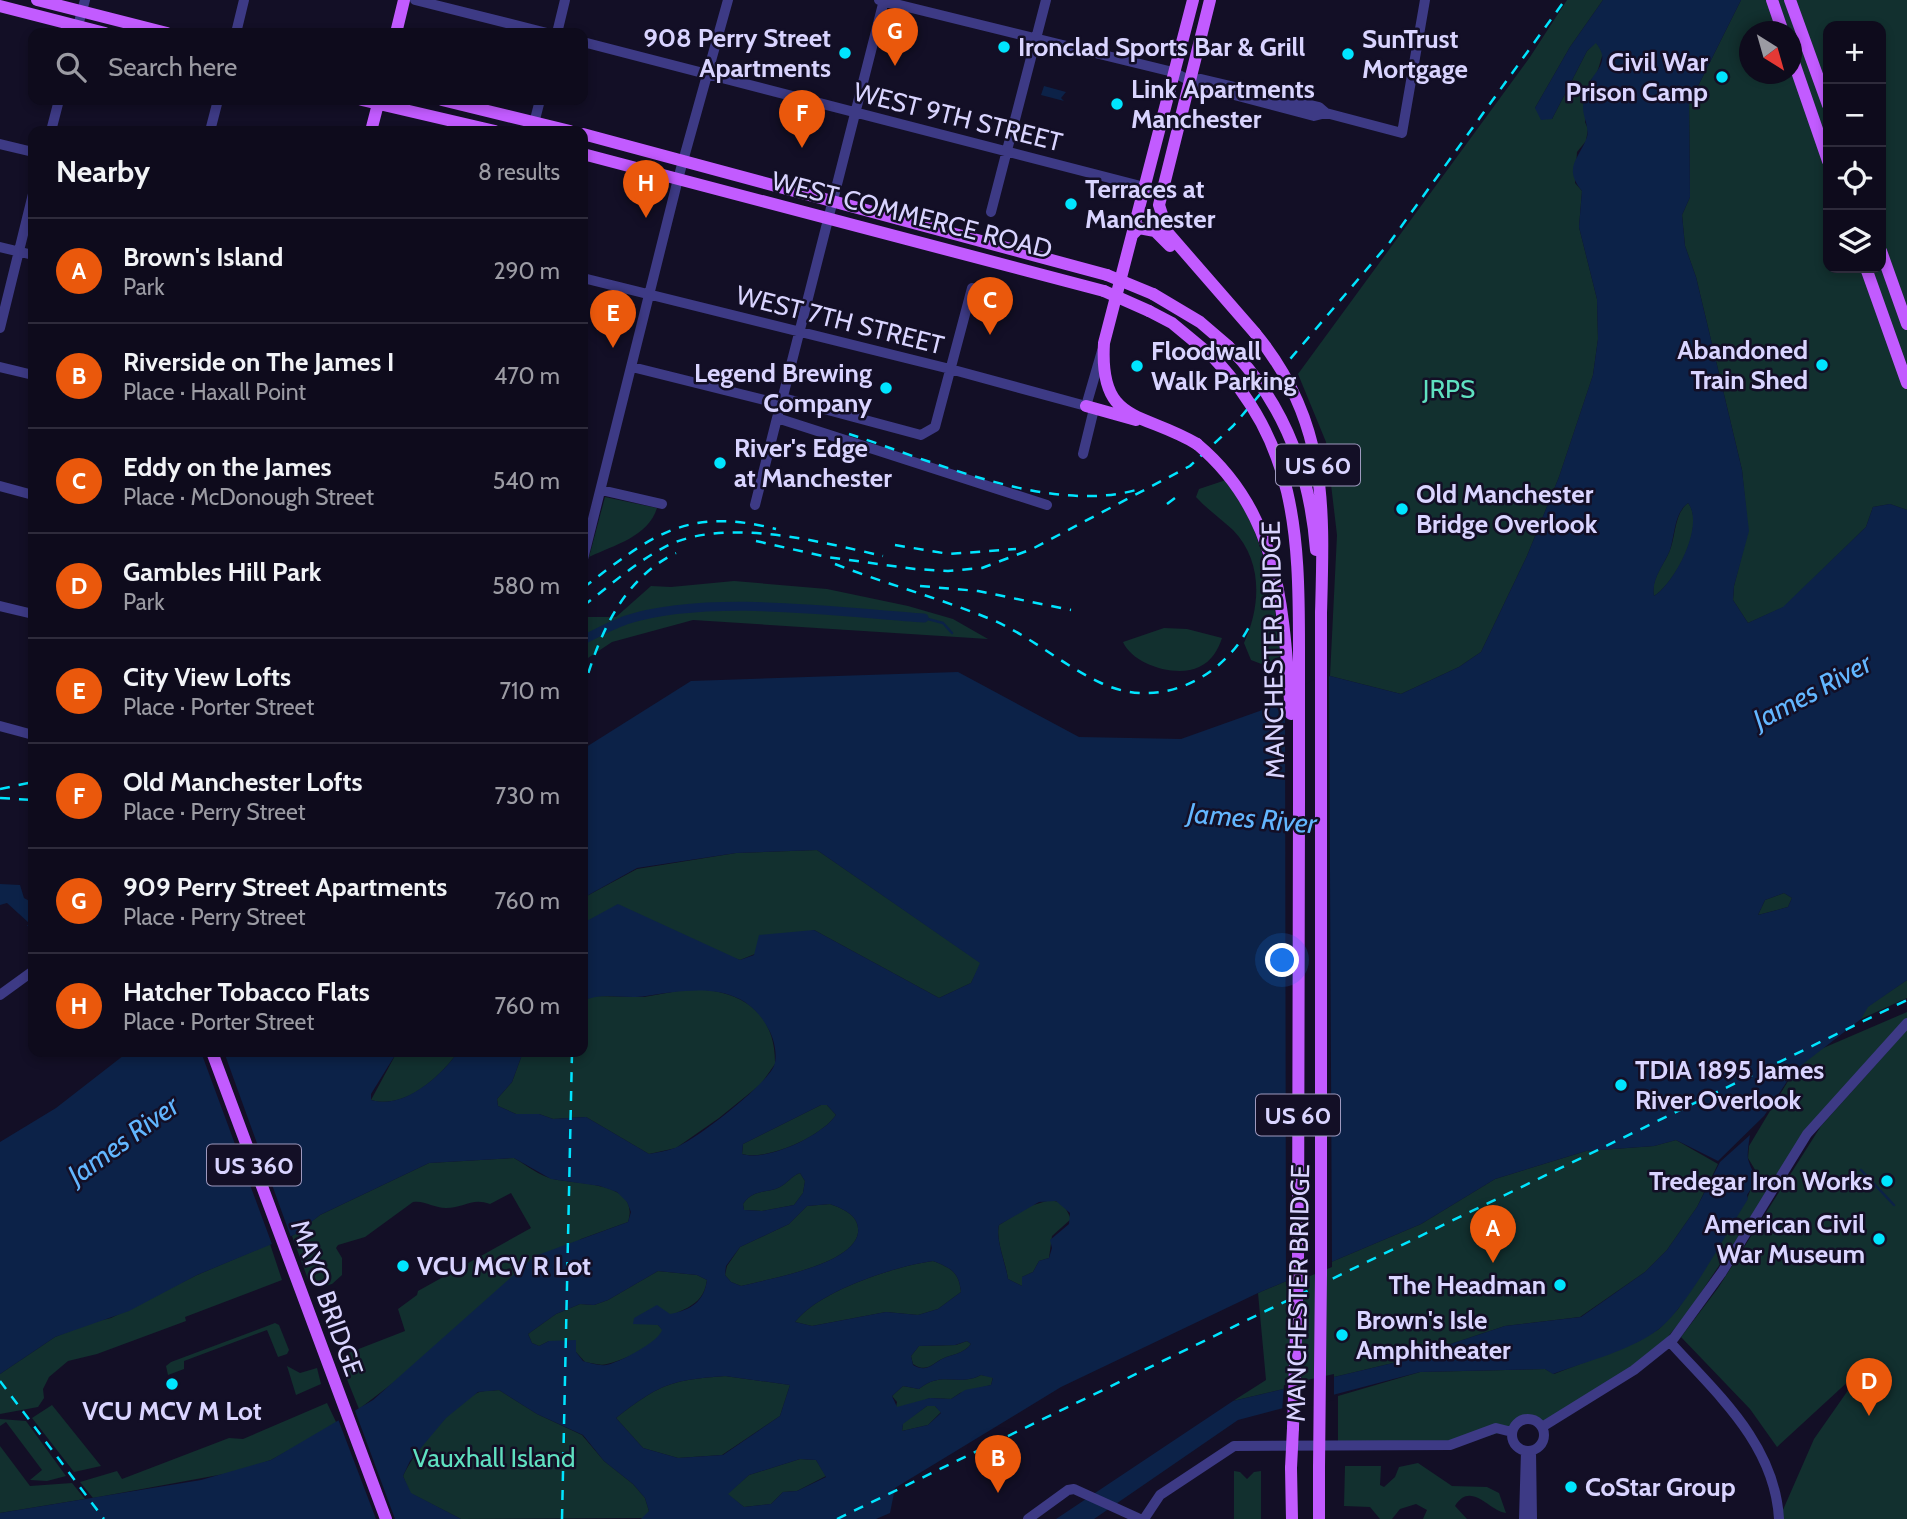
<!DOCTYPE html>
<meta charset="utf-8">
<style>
body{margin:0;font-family:Cabin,sans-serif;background:#171425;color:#f1f3f6}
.controls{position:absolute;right:21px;top:21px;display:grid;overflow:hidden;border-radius:14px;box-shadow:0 4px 10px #0003}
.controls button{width:63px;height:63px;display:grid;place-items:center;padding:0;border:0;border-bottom:2px solid #2e2b3b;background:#0e0b1c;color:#f1f3f6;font:35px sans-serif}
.compass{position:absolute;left:1739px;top:21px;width:63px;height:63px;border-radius:50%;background:#0e0b1c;box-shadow:0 4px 10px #0003;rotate:143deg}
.you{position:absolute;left:1283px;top:961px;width:24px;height:24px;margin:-18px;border:5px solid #fff;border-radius:50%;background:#1a73e8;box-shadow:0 0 0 10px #1a73e833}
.badge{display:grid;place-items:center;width:46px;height:46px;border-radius:50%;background:#ea580c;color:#fff;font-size:23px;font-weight:700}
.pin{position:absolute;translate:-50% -58px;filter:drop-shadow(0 2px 4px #0008)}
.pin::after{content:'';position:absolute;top:37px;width:24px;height:21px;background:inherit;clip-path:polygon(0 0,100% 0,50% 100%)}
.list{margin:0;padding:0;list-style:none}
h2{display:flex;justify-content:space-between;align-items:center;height:91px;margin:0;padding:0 28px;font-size:30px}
h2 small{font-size:23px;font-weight:400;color:#9b9ba3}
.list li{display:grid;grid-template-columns:46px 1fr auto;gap:21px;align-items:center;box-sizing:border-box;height:105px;padding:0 28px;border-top:2px solid #2e2b3b}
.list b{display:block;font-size:26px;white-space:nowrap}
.list p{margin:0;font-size:23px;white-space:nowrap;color:#9b9ba3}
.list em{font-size:23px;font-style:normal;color:#9b9ba3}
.icon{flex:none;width:38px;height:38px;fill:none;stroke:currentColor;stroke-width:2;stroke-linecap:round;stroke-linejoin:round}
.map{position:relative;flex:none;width:1907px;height:1519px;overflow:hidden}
.search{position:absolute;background:#0e0b1c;box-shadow:0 4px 10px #0003;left:28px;top:28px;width:560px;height:77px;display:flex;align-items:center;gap:18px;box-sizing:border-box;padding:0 24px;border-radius:14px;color:#9b9ba3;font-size:26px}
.panel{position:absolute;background:#0e0b1c;box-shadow:0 4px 10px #0003;left:28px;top:126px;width:560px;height:931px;border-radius:14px}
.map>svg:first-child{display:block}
.green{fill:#12302f;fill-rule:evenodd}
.water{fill:#0c2248;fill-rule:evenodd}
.pier{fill:#130f26}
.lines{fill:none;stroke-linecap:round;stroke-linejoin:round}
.stream{stroke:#0c2248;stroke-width:2.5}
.canal{stroke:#0c2248;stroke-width:9}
.minor{stroke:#3d3a85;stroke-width:10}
.major{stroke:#c25bff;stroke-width:12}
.rail{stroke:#00e5ff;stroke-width:2.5;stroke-dasharray:10 9;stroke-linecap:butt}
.major-bridge{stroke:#c25bff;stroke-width:12}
.poi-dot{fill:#00e5ff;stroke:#130f26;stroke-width:2.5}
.labels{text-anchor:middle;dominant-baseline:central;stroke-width:5;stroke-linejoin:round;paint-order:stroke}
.shield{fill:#130f26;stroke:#9e99be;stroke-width:2}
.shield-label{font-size:24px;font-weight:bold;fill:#d9d4ff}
.poi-label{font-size:26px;font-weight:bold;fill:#d9d4ff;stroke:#130f26;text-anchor:start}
.street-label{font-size:26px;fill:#d9d4ff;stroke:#130f26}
.park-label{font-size:26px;fill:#5fe0c0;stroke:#130f26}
.water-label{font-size:28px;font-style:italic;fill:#62b6ff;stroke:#130f26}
</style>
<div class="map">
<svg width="1907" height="1519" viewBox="0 0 1907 1519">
<rect width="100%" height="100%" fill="#130f26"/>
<path class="green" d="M1567,0H1603L1570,47L1535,108L1552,119L1587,51L1596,42L1603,53L1597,73L1590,81L1585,122L1588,129L1586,141L1577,152L1575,183L1582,191L1579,227L1597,299L1598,339L1593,375L1559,477L1527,556L1481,652L1459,667L1401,694L1330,676L1337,535L1326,442L1298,374L1530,57Z
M1741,0H1907V510L1890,504L1873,507L1866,527L1784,607L1748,623L1733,600L1734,586L1748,531L1742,470L1696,277L1685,246L1682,215L1690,197L1689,104ZM1828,26H1881V268H1828ZM1750,32H1792V74H1750Z
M1226,480C1265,533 1273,592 1281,656L1264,665L1251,660L1244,643C1261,606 1263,561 1233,530C1221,519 1207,509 1196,497L1199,489Z
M605,497L657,508C648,537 614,545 589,557Z
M1688,503C1706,525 1675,583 1654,596C1650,580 1664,565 1670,550C1676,535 1674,514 1688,503Z
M734,581L827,589L908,606L953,619L988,639L693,620L612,642L588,658L583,671V617H616L651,586L671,587Z
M1164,628L1187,629L1222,638C1218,650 1212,661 1199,667C1177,678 1133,665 1123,642Z
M817,850L981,963L971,983L939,998L814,930L740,960L717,952L583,923V898L637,869L736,853Z
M1784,893L1792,898L1788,907L1758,915L1765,900Z
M1907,980V998L1861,1019L1862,1011L1867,1007Z
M689,989C738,989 776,1010 775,1064L761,1084L719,1118L676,1148L649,1154L586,1117L553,1119L539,1114H516L498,1106L497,1099L512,1082L523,1052H583V1001L594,996L644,997Z
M1907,1012V1022L1807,1134L1686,1315L1666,1339L1634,1370L1540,1424L1525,1419L1513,1429L1459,1444H1338V1396L1420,1372L1545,1369L1554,1374L1637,1342L1659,1329L1678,1309L1747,1199L1757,1173L1748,1158L1749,1146L1794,1071L1814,1052Z
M1907,1030V1519H1779L1814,1439L1865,1366L1777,1447L1750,1409L1681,1337L1718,1288L1821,1126Z
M397,1052H458C440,1077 405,1110 371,1100Z
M821,1105H827L836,1115C821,1137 767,1161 742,1154L743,1144Z
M1676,1140L1718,1164L1697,1207L1667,1250L1645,1272L1580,1317L1505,1326L1393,1363L1233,1401L1266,1380L1258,1293L1421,1224L1495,1179L1586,1151L1654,1146Z
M514,1158C526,1165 540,1176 553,1179C578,1185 641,1181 628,1222L581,1239L359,1409L338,1357L405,1331L398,1309L417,1295L418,1291L531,1228L511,1193L490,1204C472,1197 464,1208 446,1208C434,1208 424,1200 413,1202L365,1237L338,1245L336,1248L342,1258V1275L332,1284L318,1288L309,1282L292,1236L320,1215L429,1163Z
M800,1173L805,1181L803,1193L794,1205L762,1211L744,1210L743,1204C754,1188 766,1194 780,1187C788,1183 791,1176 800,1173Z
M1050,1200L1063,1203L1071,1219L1052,1236L1049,1258L1039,1261L1033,1272L1022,1277V1286L1008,1279C1006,1263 995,1239 999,1225L1030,1206Z
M830,1204C843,1209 860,1215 858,1233C853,1265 768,1279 741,1286L731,1282L725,1275L727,1266L740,1247L789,1224L807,1206Z
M270,1244L282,1280L185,1317L186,1321L97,1354L68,1361L49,1377L43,1389L44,1398L38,1407L0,1414V1374L55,1337L89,1323L111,1318L197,1275Z
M933,1261C951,1268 959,1272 961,1292L938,1309L918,1315L886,1312L812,1326L795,1322C819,1291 895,1266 933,1261Z
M658,1271L697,1275L707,1280C703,1311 677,1307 658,1325L663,1330C658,1345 622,1361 607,1364C600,1366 592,1363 585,1362L576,1352L549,1341L539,1346L532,1343L528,1334L556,1314L580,1304L594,1305L608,1300Z
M275,1323L279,1325L289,1350L287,1354L278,1357L267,1330L184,1361V1369L168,1375L166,1366L171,1362Z
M967,1341L971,1344C964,1354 952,1354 942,1359C932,1364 926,1373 913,1364L911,1356L919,1346L956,1345Z
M287,1366L300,1373L317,1368L321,1384L296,1395Z
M981,1375L993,1377L991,1385L960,1393L951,1399L930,1398L905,1408L896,1407L897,1402L892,1396L903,1386L919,1389C942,1370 958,1387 981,1375Z
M725,1376L790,1385L780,1416L722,1455L678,1458L643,1448L616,1418C660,1384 671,1380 725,1376Z
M499,1390L537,1414L582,1435L604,1461L633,1484L645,1498L649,1511L645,1518L461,1519L410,1493L403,1476C415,1451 451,1405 477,1393C483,1390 493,1391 499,1390Z
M327,1403L337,1424L271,1460L235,1472L93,1498L80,1482L117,1471L122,1479L229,1438L243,1439Z
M52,1405L101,1466L74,1472L32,1418Z
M927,1406H935L941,1412L928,1425L902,1431L903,1423Z
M0,1419L26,1421L66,1476L47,1481L30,1480L42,1470L6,1422L0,1426Z
M0,1446L30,1486L72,1483L85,1499L0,1513Z
M800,1459L816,1460L826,1476L797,1491L783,1492L771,1504L744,1507L727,1494L749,1475Z
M1418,1463L1452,1486L1487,1487L1499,1493L1506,1513C1490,1512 1471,1480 1455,1506L1467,1519H1423L1427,1510L1416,1504L1400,1509L1392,1519H1380L1370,1507L1344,1506L1345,1466H1381L1380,1485L1384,1487L1395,1477L1399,1467Z
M1261,1471V1519H1234V1471L1240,1472L1247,1479L1254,1472Z"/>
<path class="water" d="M1603,0H1741L1689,104L1690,197L1682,215L1685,246L1696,277L1742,470L1749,531L1734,586L1733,600L1748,623L1783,607L1866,527L1873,507L1890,504L1907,510V980L1868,1007L1861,1019L1794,1071L1764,1116L1718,1161L1676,1140L1654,1146L1586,1151L1495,1179L1421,1224L1258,1293L1061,1387L895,1488L890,1513L876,1519H641L649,1511L645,1498L633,1484L604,1461L583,1435L537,1414L499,1390L478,1392L446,1418L410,1461L403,1476L411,1493L461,1519H0V1513L201,1480L271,1460L373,1400L535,1256L628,1222L631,1212L627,1202L617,1192L600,1186L551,1179L514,1158L429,1163L320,1215L296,1234L197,1275L129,1311L55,1337L0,1374V1142L56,1108L128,1052H397L371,1094V1100C404,1110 441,1076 458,1052H523L512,1082L497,1099L498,1106L516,1114H539L553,1119L586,1117L649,1154C658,1152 667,1151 675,1148C697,1139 765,1086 774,1066C778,1055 774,1039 769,1030C744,980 692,989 646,996C624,1000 604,991 583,1001V923L618,904L740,960L754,955L759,935L814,930L939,998L971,983L980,963L817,850L736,853L637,868L583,898V749L691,681L958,672L1079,737L1181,739L1268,708L1330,676L1401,694L1459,667L1481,652L1527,556L1559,477L1593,375L1598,339L1597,299L1579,227L1582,191C1562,167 1580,158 1587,137C1590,125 1580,114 1584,101C1586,94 1587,85 1591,80C1601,65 1608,59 1596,43L1587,51L1552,119L1541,120L1535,108L1570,47ZM1688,503C1705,525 1675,583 1654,596C1651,579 1664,565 1670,550C1675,535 1674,513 1688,503ZM1784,893L1792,898L1788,907L1758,915L1765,900ZM821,1105H827L836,1115C822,1136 766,1162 742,1154L743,1144ZM800,1173L805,1181L803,1193L794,1205L762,1211L744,1210L743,1204C754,1188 766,1194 780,1187C788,1183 791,1176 800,1173ZM1056,1201L1070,1213L1069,1224L1050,1240L1052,1248L1049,1258L1039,1261L1033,1272L1022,1277V1286L1008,1279C1006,1264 995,1239 999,1225L1039,1202ZM830,1204C843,1209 860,1215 858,1233C853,1265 768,1279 741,1286L731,1282L725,1275L726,1266L740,1247L789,1224L807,1206ZM933,1261C951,1268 959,1272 961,1292L938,1309L918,1315L886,1312L812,1326L795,1322C819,1291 895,1266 933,1261ZM658,1271L697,1275L707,1280C704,1302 691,1310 670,1314L657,1305L634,1318L633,1324L658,1325L662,1330C659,1342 618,1363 606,1365C599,1366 590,1363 583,1361L576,1352V1340L549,1341L539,1346L532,1343L528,1334L556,1314L580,1304L594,1305L608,1300ZM967,1341L971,1344C964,1354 952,1354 942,1359C932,1364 927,1373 913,1365L911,1356L919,1346L955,1345ZM981,1375L993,1378L991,1385L965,1390L951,1399L930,1398L897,1407L892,1396L903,1386L919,1389C942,1370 958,1387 981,1375ZM725,1376L790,1385L780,1416L723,1455L678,1458L643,1448L616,1418C660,1384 671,1380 725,1376ZM927,1406H935L941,1413L928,1425L902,1431L903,1424ZM800,1459L816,1460L826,1477L797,1491L783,1492L771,1504L744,1507L728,1494L749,1475Z
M1044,86L1066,92L1061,98L1064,101L1041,95Z
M0,884L20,885L24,898L33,903V927L27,926L29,923L7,903L0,905Z
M1750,1135C1749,1142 1747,1152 1748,1159C1754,1180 1762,1172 1747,1195L1748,1199C1726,1233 1688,1306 1659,1329C1630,1351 1587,1361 1553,1374L1545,1369L1420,1372L1238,1420L1094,1519H1056L1233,1401L1393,1363L1505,1326L1581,1317L1645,1272L1667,1250L1697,1207L1720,1162Z"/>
<path class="pier" d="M1329,672L1332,1267L1286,1286L1285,695Z
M201,1052H224L292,1240L273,1247Z
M1334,1374V1400L1282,1412L1284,1385Z
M354,1408L395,1519H376L338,1419Z"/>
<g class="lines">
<path class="stream" d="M924,618L943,623L952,633
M1861,1170L1894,1205"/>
<path class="canal" d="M583,640C597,633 612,625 626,620C708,594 838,612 924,618"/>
<path class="minor" d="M415,0L547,33
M879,0L1173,72L1200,86L1314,116L1326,113
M76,33L85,0
M236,33L244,0
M557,33L565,0
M583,42L1160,191
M1190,80L1201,79L1319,107L1326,113L1402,133L1425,0
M51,131L59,100
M210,131L218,100
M532,131L540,100
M0,144L33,152
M991,212L1046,0
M0,247L33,255
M583,278L950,369L1086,406L1102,351
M0,328L33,194
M0,367L33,375
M632,367L781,404L777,418L1047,505
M783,398L921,435L935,427L972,288
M781,404L884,0
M1083,454L1094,409
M0,486L33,495
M601,490L662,504
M755,505L777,418
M583,559L678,179L728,0
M0,606L33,614
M0,726L33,735
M33,807V808
M0,995L33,971
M1670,1342C1717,1394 1775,1444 1779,1519
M1512 1435a16 16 0 1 1 32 0a16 16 0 1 1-32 0Z
M1542,1427L1634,1370L1674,1338L1722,1272L1807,1134L1907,1023
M1531,1451L1532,1519
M1028,1519L1068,1490L1074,1489L1140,1519
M1144,1519L1160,1495L1234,1446L1450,1445L1496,1428L1512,1432
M1524,1519L1526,1451"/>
<path class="major" d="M37,0L167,33
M1193,0L1104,343C1099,425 1142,411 1197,444
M1210,0L1159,205L1168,233L1255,333
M1772,0L1783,32
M1790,0L1828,105
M0,6L105,33
M396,33L404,0
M1792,57L1828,161
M362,100L495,131
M442,100L570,131
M371,131L379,100
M583,134L1107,275
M583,154L1104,291
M1133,234L1139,228L1155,231L1170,246
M1881,251L1907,324
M1866,268L1907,383
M1153,294L1200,322L1228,346
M1149,311L1172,323L1213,357
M1086,406L1136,420
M212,1052L386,1519
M1321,1274V613
M1293,1428L1298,1268L1299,801
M1291,1468L1292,1519
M1319,1519V1467"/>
<path class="rail" d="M849,434C933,461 1049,514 1136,490
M1167,504L1180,494
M756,541L827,557L915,569L948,571L982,568L1032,549L1190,466L1233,426L1390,242L1565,0
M895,545L949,554L1016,549
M835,564C888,585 943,599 995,621C1033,638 1064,666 1101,683C1158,710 1221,680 1249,627
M920,586L978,591L1071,610
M583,588C651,536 686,506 776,529
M583,606C611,585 639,559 671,544C730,518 822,542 883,556
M583,691C598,637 622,579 676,553
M0,789L33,782
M0,798L33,800
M0,1381L104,1519
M562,1519L572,1052
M837,1519L1907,1000"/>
<path class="major-bridge" d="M1107,275L1153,294
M1104,291L1149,311
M1255,333C1328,421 1324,506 1321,613
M1228,346C1284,402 1310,472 1316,550
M1213,357C1296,444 1299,533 1299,647C1299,698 1299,750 1299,801
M1197,444C1282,515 1283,611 1291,714
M1319,1467L1321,1274
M1291,1468L1293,1428"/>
</g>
<g class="poi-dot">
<circle cx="1004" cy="47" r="7"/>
<circle cx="845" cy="53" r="7"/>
<circle cx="1348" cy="54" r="7"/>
<circle cx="1722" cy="77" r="7"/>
<circle cx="1117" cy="104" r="7"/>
<circle cx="1071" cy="204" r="7"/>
<circle cx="1822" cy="365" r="7"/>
<circle cx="1137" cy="366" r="7"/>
<circle cx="886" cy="388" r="7"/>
<circle cx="720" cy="463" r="7"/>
<circle cx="1402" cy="509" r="7"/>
<circle cx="1621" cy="1085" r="7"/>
<circle cx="1887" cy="1181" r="7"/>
<circle cx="1879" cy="1239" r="7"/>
<circle cx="403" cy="1266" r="7"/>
<circle cx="1560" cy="1285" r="7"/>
<circle cx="1342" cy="1335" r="7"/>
<circle cx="172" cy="1384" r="7"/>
<circle cx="1571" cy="1487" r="7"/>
</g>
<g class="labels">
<g class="shield">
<rect x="1276" y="444.5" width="84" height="41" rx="5"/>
<rect x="1256" y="1094.5" width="84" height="41" rx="5"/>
<rect x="207" y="1144.5" width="94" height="41" rx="5"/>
</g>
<g class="shield-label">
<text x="1318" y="465">US 60</text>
<text x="1298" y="1115">US 60</text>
<text x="254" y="1165">US 360</text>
</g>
<g class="poi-label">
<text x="831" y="38" text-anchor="end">908 Perry Street<tspan x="831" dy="30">Apartments</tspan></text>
<text x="1362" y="39">SunTrust<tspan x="1362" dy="30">Mortgage</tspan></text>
<text x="1018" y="47">Ironclad Sports Bar &amp; Grill</text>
<text x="1708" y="62" text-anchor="end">Civil War<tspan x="1708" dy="30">Prison Camp</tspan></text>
<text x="1131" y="89">Link Apartments<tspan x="1131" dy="30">Manchester</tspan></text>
<text x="1085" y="189">Terraces at<tspan x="1085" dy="30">Manchester</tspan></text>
<text x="1808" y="350" text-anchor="end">Abandoned<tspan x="1808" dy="30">Train Shed</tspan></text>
<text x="1151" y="351">Floodwall<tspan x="1151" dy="30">Walk Parking</tspan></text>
<text x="872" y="373" text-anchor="end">Legend Brewing<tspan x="872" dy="30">Company</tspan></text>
<text x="734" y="448">River's Edge<tspan x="734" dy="30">at Manchester</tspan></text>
<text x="1416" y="494">Old Manchester<tspan x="1416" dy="30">Bridge Overlook</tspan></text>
<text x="1635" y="1070">TDIA 1895 James<tspan x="1635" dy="30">River Overlook</tspan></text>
<text x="1873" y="1181" text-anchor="end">Tredegar Iron Works</text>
<text x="1865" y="1224" text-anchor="end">American Civil<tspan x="1865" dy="30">War Museum</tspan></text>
<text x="417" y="1266">VCU MCV R Lot</text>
<text x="1546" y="1285" text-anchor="end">The Headman</text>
<text x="1356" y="1320">Brown's Isle<tspan x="1356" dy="30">Amphitheater</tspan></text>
<text x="172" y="1411" text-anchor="middle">VCU MCV M Lot</text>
<text x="1585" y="1487">CoStar Group</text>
</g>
<g class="street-label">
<text transform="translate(958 117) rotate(14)">WEST 9TH STREET</text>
<text transform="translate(912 215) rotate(14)">WEST COMMERCE ROAD</text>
<text transform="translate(840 320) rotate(14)">WEST 7TH STREET</text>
<text transform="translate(1273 650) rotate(-91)">MANCHESTER BRIDGE</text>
<text transform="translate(1298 1293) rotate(-89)">MANCHESTER BRIDGE</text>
<text transform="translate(327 1298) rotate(70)">MAYO BRIDGE</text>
</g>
<g class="park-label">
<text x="1449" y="389">JRPS</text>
<text x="494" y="1458">Vauxhall Island</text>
</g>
<g class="water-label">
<text transform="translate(1812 691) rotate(-28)">James River</text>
<text transform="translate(1252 818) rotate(5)">James River</text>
<text transform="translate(123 1140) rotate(-36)">James River</text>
</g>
</g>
</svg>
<div class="controls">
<button>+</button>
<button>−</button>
<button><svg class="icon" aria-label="locate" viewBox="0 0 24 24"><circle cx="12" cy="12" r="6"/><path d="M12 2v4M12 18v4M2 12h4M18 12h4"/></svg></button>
<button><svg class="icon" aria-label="layers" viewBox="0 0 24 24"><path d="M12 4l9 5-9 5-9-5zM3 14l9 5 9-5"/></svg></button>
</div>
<svg class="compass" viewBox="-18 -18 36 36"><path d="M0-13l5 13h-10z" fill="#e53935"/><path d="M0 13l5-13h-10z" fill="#9b9ba3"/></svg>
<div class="you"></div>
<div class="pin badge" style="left:1493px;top:1263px">A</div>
<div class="pin badge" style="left:998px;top:1493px">B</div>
<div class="pin badge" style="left:990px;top:335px">C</div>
<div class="pin badge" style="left:1869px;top:1416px">D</div>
<div class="pin badge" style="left:613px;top:348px">E</div>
<div class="pin badge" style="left:802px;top:148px">F</div>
<div class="pin badge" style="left:895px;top:66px">G</div>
<div class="pin badge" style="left:646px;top:218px">H</div>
<div class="search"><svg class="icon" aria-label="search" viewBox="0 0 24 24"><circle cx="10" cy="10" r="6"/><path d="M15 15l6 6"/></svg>Search here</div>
<section class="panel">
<h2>Nearby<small>8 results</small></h2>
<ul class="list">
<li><span class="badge">A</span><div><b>Brown's Island</b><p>Park</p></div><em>290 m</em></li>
<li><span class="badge">B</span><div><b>Riverside on The James I</b><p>Place · Haxall Point</p></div><em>470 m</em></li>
<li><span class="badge">C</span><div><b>Eddy on the James</b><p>Place · McDonough Street</p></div><em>540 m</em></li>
<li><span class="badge">D</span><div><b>Gambles Hill Park</b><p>Park</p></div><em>580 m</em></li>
<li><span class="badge">E</span><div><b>City View Lofts</b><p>Place · Porter Street</p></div><em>710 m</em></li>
<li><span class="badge">F</span><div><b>Old Manchester Lofts</b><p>Place · Perry Street</p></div><em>730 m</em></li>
<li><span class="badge">G</span><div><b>909 Perry Street Apartments</b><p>Place · Perry Street</p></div><em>760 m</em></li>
<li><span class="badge">H</span><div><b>Hatcher Tobacco Flats</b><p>Place · Porter Street</p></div><em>760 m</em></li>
</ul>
</section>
</div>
